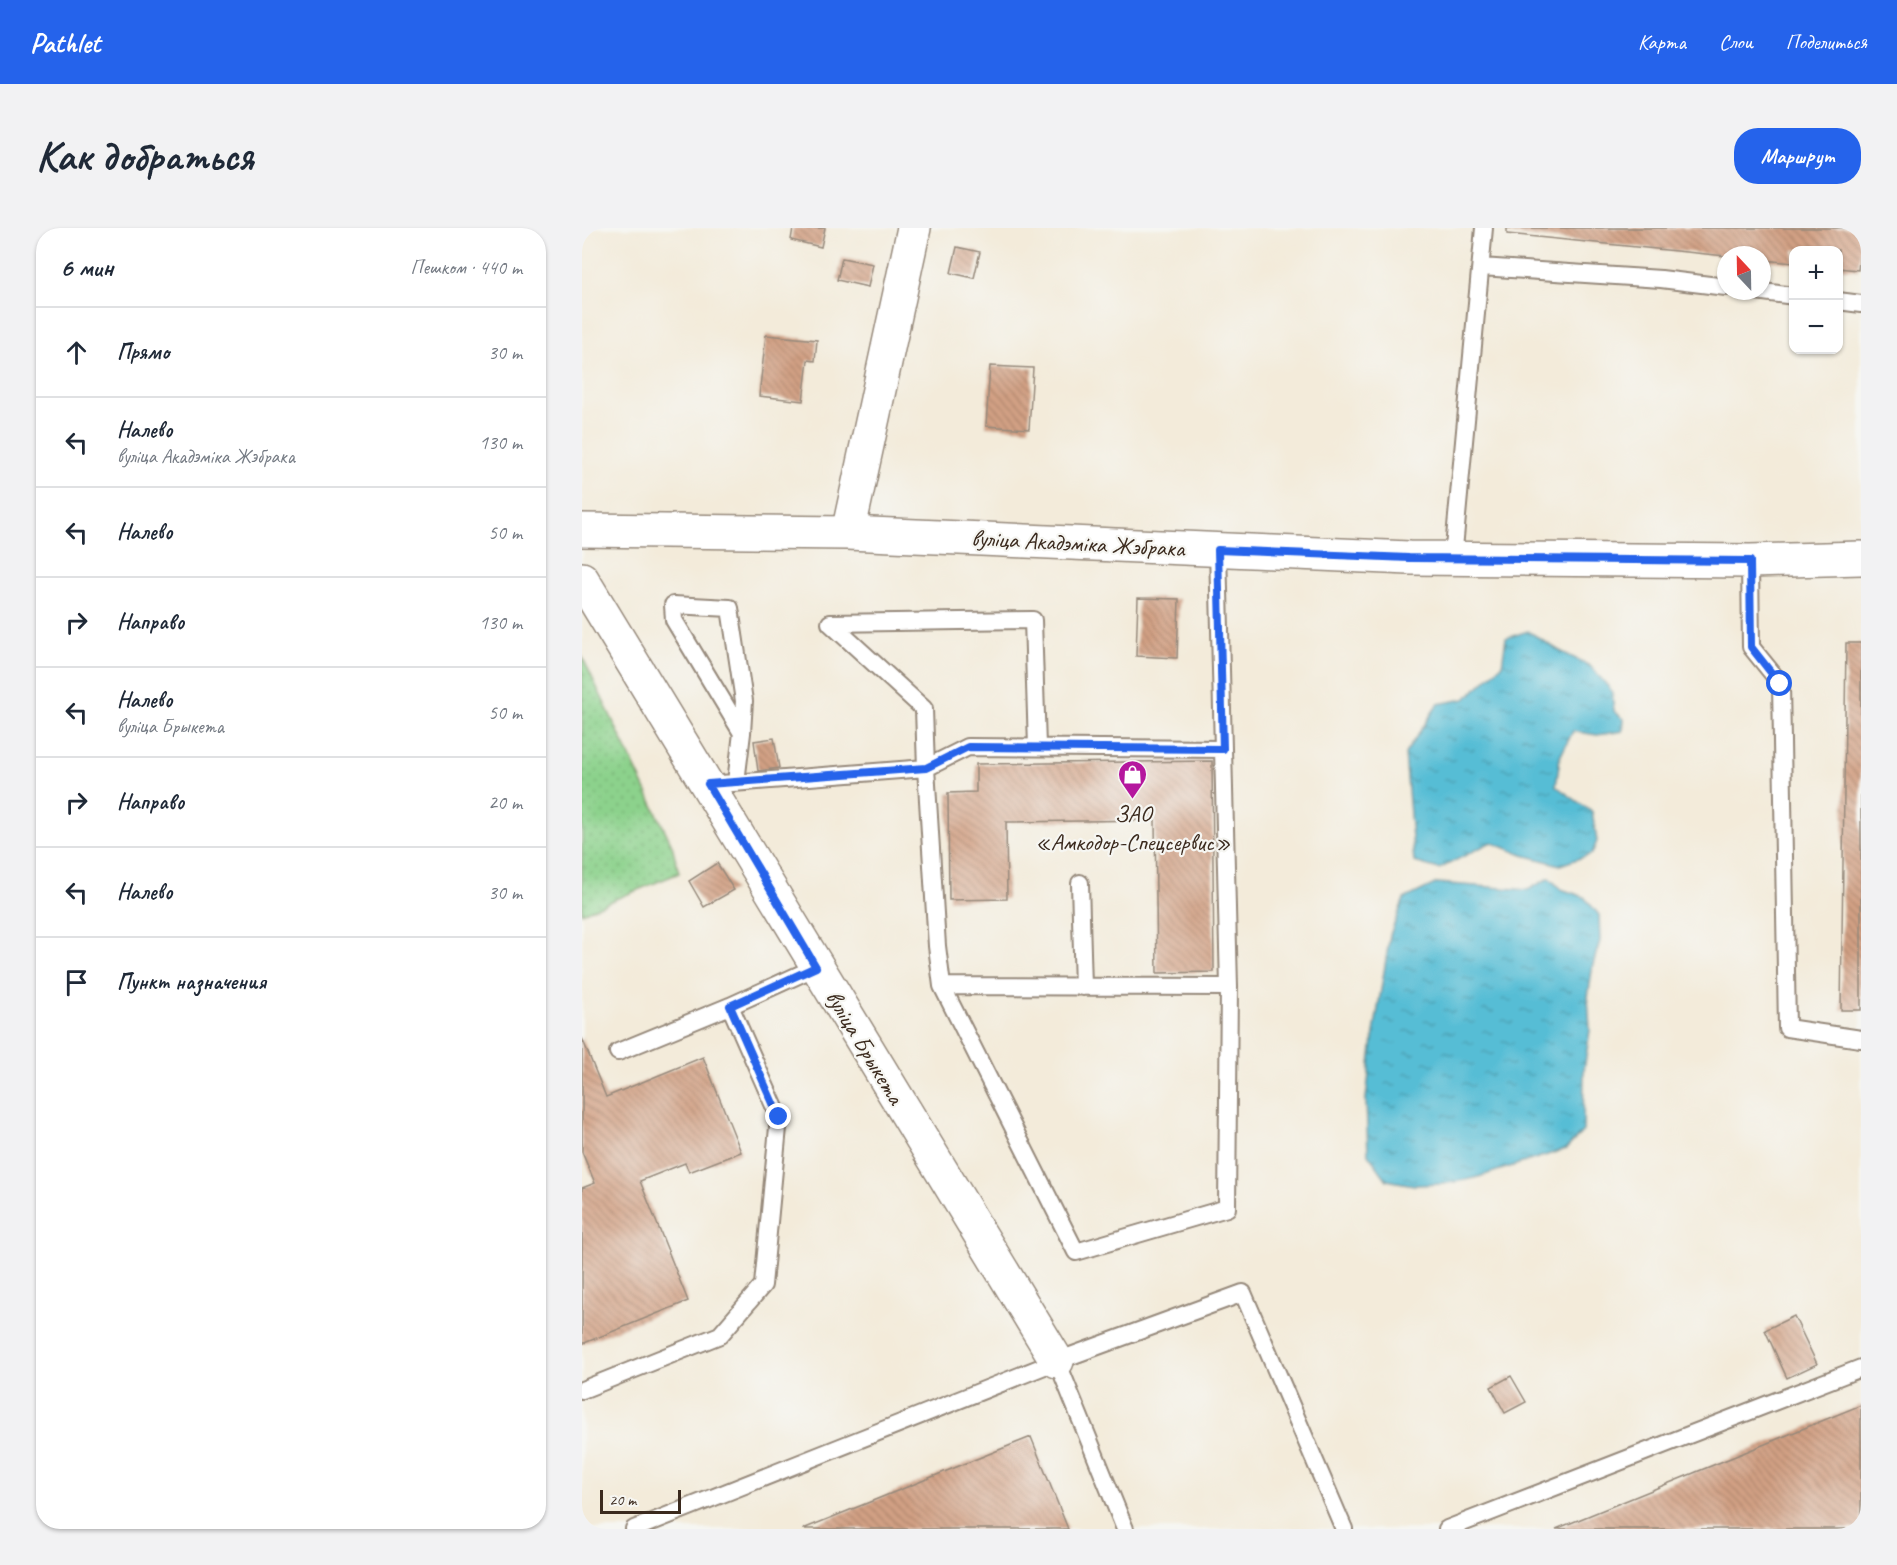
<!DOCTYPE html>
<html lang="ru">
<meta charset="utf-8">
<style>
body{margin:0;font-family:Caveat,sans-serif;background:#f2f2f3;color:#1f2937}
.controls{position:absolute;right:18px;top:18px;display:grid;overflow:hidden;border-radius:12px;box-shadow:0 2px 4px #0004}
.controls button{width:54px;height:54px;display:grid;place-items:center;padding:0;border:0;border-bottom:2px solid #e0e1e3;background:#fff;color:#1f2937;font:30px sans-serif}
.compass{position:absolute;left:1135px;top:18px;width:54px;height:54px;border-radius:50%;background:#fff;box-shadow:0 2px 4px #0004;rotate:338deg}
.scale{position:absolute;left:18px;bottom:15px;width:81px;box-sizing:border-box;padding-left:6px;border:3px solid #3b2a1e;border-top:0;font-size:16px;line-height:21px;white-space:nowrap;color:#3b2a1e;-webkit-text-stroke:4px #f6f6f2;paint-order:stroke}
.stop{position:absolute;width:18px;height:18px;margin:-14px;border:4px solid #2563eb;border-radius:50%;background:#fff}
.stop.end{background:#2563eb;border-color:#fff;box-shadow:0 2px 6px #0008}
.list{margin:0;padding:0;list-style:none}
h2{display:flex;justify-content:space-between;align-items:center;height:78px;margin:0;padding:0 24px;font-size:26px}
h2 small{font-size:20px;font-weight:400;color:#747a83}
.list li{display:grid;grid-template-columns:39px 1fr auto;gap:18px;align-items:center;box-sizing:border-box;height:90px;padding:0 24px;border-top:2px solid #e0e1e3}
.list b{display:block;font-size:22px;white-space:nowrap}
.list p{margin:0;font-size:20px;white-space:nowrap;color:#747a83}
.list em{font-size:20px;font-style:normal;color:#747a83}
.icon{flex:none;width:33px;height:33px;fill:none;stroke:currentColor;stroke-width:2;stroke-linecap:round;stroke-linejoin:round}
.map{position:relative;flex:none;width:1279px;height:1301px;overflow:hidden;border-radius:24px}
header{display:flex;align-items:center;gap:36px;box-sizing:border-box;height:84px;padding:0 30px;background:#2563eb;color:#fff}
header strong{font-size:28px}
nav{display:flex;gap:33px;margin-inline-start:auto;font-size:21px}
.intro{display:flex;align-items:center;justify-content:space-between;box-sizing:border-box;height:144px;padding:0 36px}
h1{margin:0;font-size:42px}
.button{padding:15px 27px;border-radius:24px;background:#2563eb;color:#fff;font-size:21px;font-weight:700}
main{display:flex;gap:36px;padding:0 36px}
aside{flex:1;background:#fff;border-radius:24px;box-shadow:0 2px 4px #0004}
.map>svg:first-child{display:block}
.grass{fill:url(#grass-dots);stroke:#647e55;stroke-width:1.5}
.water{fill:url(#water-ripples);stroke:#49747a;stroke-width:1.5}
.building{fill:url(#building-back-hatch)}
.lines{fill:none;stroke-linecap:round;stroke-linejoin:round}
.lane-casing{stroke:#978a7c;stroke-width:20}
.street-casing{stroke:#978a7c;stroke-width:36}
.lane{stroke:#fff;stroke-width:16}
.street{stroke:#fff;stroke-width:33}
.route{stroke:#2563eb;stroke-width:8}
.labels{text-anchor:middle;dominant-baseline:central;stroke-width:4.5;stroke-linejoin:round;paint-order:stroke}
.street-label{font-size:24px;fill:#3b2a1e;stroke:#f6f6f2}
.poi-label{font-size:24px;fill:#3b2a1e;stroke:#f6f6f2}
</style>
<header>
<strong>Pathlet</strong>
<nav><a>Карта</a><a>Слои</a><a>Поделиться</a></nav>
</header>
<div class="intro"><h1>Как добраться</h1><a class="button">Маршрут</a></div>
<main>
<aside>
<h2>6 мин<small>Пешком · 440 m</small></h2>
<ul class="list">
<li><svg class="icon" aria-label="ahead" viewBox="0 0 24 24"><path d="M12 20V5M6 11l6-6 6 6"/></svg><div><b>Прямо</b></div><em>30 m</em></li>
<li><svg class="icon" aria-label="left" viewBox="0 0 24 24"><path d="M17 20v-9H6M10 6l-5 5 5 5"/></svg><div><b>Налево</b><p>вуліца Акадэміка Жэбрака</p></div><em>130 m</em></li>
<li><svg class="icon" aria-label="left" viewBox="0 0 24 24"><path d="M17 20v-9H6M10 6l-5 5 5 5"/></svg><div><b>Налево</b></div><em>50 m</em></li>
<li><svg class="icon" aria-label="right" viewBox="0 0 24 24"><path d="M7 20v-9h11M14 6l5 5-5 5"/></svg><div><b>Направо</b></div><em>130 m</em></li>
<li><svg class="icon" aria-label="left" viewBox="0 0 24 24"><path d="M17 20v-9H6M10 6l-5 5 5 5"/></svg><div><b>Налево</b><p>вуліца Брыкета</p></div><em>50 m</em></li>
<li><svg class="icon" aria-label="right" viewBox="0 0 24 24"><path d="M7 20v-9h11M14 6l5 5-5 5"/></svg><div><b>Направо</b></div><em>20 m</em></li>
<li><svg class="icon" aria-label="left" viewBox="0 0 24 24"><path d="M17 20v-9H6M10 6l-5 5 5 5"/></svg><div><b>Налево</b></div><em>30 m</em></li>
<li><svg class="icon" aria-label="arrive" viewBox="0 0 24 24"><path d="M6 21V4h12l-3 4 3 4H6"/></svg><div><b>Пункт назначения</b></div></li>
</ul>
</aside>
<div class="map">
<svg width="1279" height="1301" viewBox="0 0 1279 1301">
<defs>
<pattern id="grass-dots" width="8" height="8" patternUnits="userSpaceOnUse" patternTransform="scale(1.5)"><rect width="8" height="8" fill="#8cd28c"/><path d="M2 2h.1M6 6h.1" fill="none" stroke="#7ab478" stroke-width="1.8" stroke-linecap="round"/></pattern>
<pattern id="water-ripples" width="26" height="14" patternUnits="userSpaceOnUse" patternTransform="scale(1.5)"><rect width="26" height="14" fill="#57bdd5"/><path d="M2 4q2-2 4 0t4 0M15 11q2-2 4 0t4 0" fill="none" stroke="#499aac"/></pattern>
<pattern id="building-back-hatch" width="6" height="6" patternUnits="userSpaceOnUse" patternTransform="scale(1.5)"><rect width="6" height="6" fill="#d2a084"/><path d="M-1 5l2 2M0 0l6 6M5-1l2 2" fill="none" stroke="#ac836b"/></pattern>
</defs>
<rect width="100%" height="100%" fill="#f6f6f2"/>
<filter id="ink" filterUnits="userSpaceOnUse"><feTurbulence type="fractalNoise" baseFrequency=".0167" numOctaves="2"/><feDisplacementMap in="SourceGraphic" scale="12" xChannelSelector="R" yChannelSelector="G"/><feConvolveMatrix kernelMatrix="1 2 1 2 8 2 1 2 1" color-interpolation-filters="sRGB"/></filter>
<filter id="wash" filterUnits="userSpaceOnUse"><feTurbulence type="fractalNoise" baseFrequency=".008" numOctaves="4" result="noise"/><feDisplacementMap in="SourceGraphic" scale="24" xChannelSelector="R" yChannelSelector="G"/><feGaussianBlur stdDeviation="1.35" result="paint"/><feColorMatrix in="noise" values="0 0 0 0 0 0 0 0 0 0 0 0 0 0 0 0 0 1.4 0 .05"/><feComposite in="paint" operator="in"/></filter>
<g filter="url(#wash)">
<rect width="100%" height="100%" fill="#f3ebda"/>
<path class="grass" d="M0,428L90,617L97,645L0,685Z"/>
<path class="water" d="M946,403L976,422L1008,438L1030,463L1032,483L1042,491L1041,503L1015,507L991,503L978,529L974,558L1010,584L1015,613L1010,626L978,637L941,627L909,614L857,641L832,634L823,526L856,476L883,471L920,437L924,410Z
M967,650L979,661L1002,669L1017,687L1018,713L1011,736L1006,769L1008,802L1002,842L1001,903L984,921L893,950L861,956L832,957L805,952L786,926L784,871L791,811L808,707L822,671L855,655L946,662Z"/>
<g id="blocks">
<path class="building" d="M211,0H243L239,19L209,12Z
M925,0H1279V17L1276,42L1256,40V22H1212V35L1180,32V27L1144,28L925,6Z
M375,19L398,24L392,50L369,45Z
M260,30L291,36L286,59L255,52Z
M184,107L235,112L233,133L226,132L221,173L177,168Z
M408,138L451,140L447,201L404,198Z
M556,370L597,371L595,430L554,428Z
M1264,415H1279V782H1259Z
M192,510L197,540L176,543L172,513Z
M630,533L632,744L575,745L573,592L424,594L425,671L367,672L366,565L394,564V536Z
M135,635L152,662L122,679L107,653Z
M0,810L24,869L121,829L159,924L107,944L103,935L58,953L106,1073L0,1116V960L13,955L0,924Z
M1212,1088L1235,1136L1205,1150L1183,1102Z
M929,1148L944,1174L923,1185L909,1159Z
M1279,1177V1301H974Z
M449,1209L486,1301H221Z"/>
</g>
</g>
<g filter="url(#ink)">
<use href="#blocks" fill-opacity="0" stroke="#978a7c" stroke-width="1.5"/>
<g class="lines">
<defs>
<path id="lane" d="M899,39L1079,51L1144,59
M1174,63L1212,68
M1256,73L1279,76
M871,331L902,0
M1168,333L1169,419L1199,456L1205,800L1279,811
M455,519L451,392L248,395L342,481L344,540L386,519L641,521
M154,554L160,505L162,473L148,380L91,377L92,392L160,505
M126,557L344,540L355,718L360,758L647,759L636,322
M498,655L501,759
M360,758L494,1024L645,980L647,759
M36,824L148,778L234,739
M475,1133L543,1301
M0,1162L138,1107L181,1057L197,889L148,778
M52,1301L475,1133L661,1065L762,1301
M865,1301L1279,1140"/>
<path id="street" d="M0,302L266,305L827,330L1168,333L1279,330
M266,305L332,0
M0,351L475,1133"/>
</defs>
<use href="#lane" class="lane-casing"/>
<use href="#street" class="street-casing"/>
<use href="#lane" class="lane"/>
<use href="#street" class="street"/>
</g>
</g>
<g class="lines" filter="url(#ink)">
<path class="route" d="M197,889L148,778L234,739L126,556L344,540L386,519L641,521L636,322L827,330L1168,333L1169,419L1198,456"/>
</g>
<defs>
<symbol id="shop-pin" viewBox="-11 -11 22 30"><path d="M0 17L-7.5 6A9.5 9.5 0 1 1 7.5 6Z" fill="#b5179e" stroke="#f6f6f2"/><path d="M-5-2.5h2.3a2.7 3.5 0 0 1 5.4 0H5L5.5 6h-11ZM-1.5-2.5h3a1.5 2.3 0 0 0-3 0Z" fill="#fff"/></symbol>
</defs>
<g fill-rule="evenodd">
<use href="#shop-pin" x="534" y="530" width="33" height="45"/>
</g>
<g class="labels">
<g class="street-label">
<text transform="translate(496 315) rotate(3)">вуліца Акадэміка Жэбрака</text>
<text transform="translate(283 819) rotate(59)">вуліца Брыкета</text>
</g>
<g class="poi-label">
<text x="551" y="586">ЗАО<tspan x="551" dy="28">«Амкодор-Спецсервис»</tspan></text>
</g>
</g>
</svg>
<div class="controls">
<button>+</button>
<button>−</button>
</div>
<svg class="compass" viewBox="-18 -18 36 36"><path d="M0-13l5 13h-10z" fill="#e53935"/><path d="M0 13l5-13h-10z" fill="#747a83"/></svg>
<div class="scale">20 m</div>
<div class="stop" style="left:1198px;top:456px"></div>
<div class="stop end" style="left:197px;top:889px"></div>
</div>
</main>
